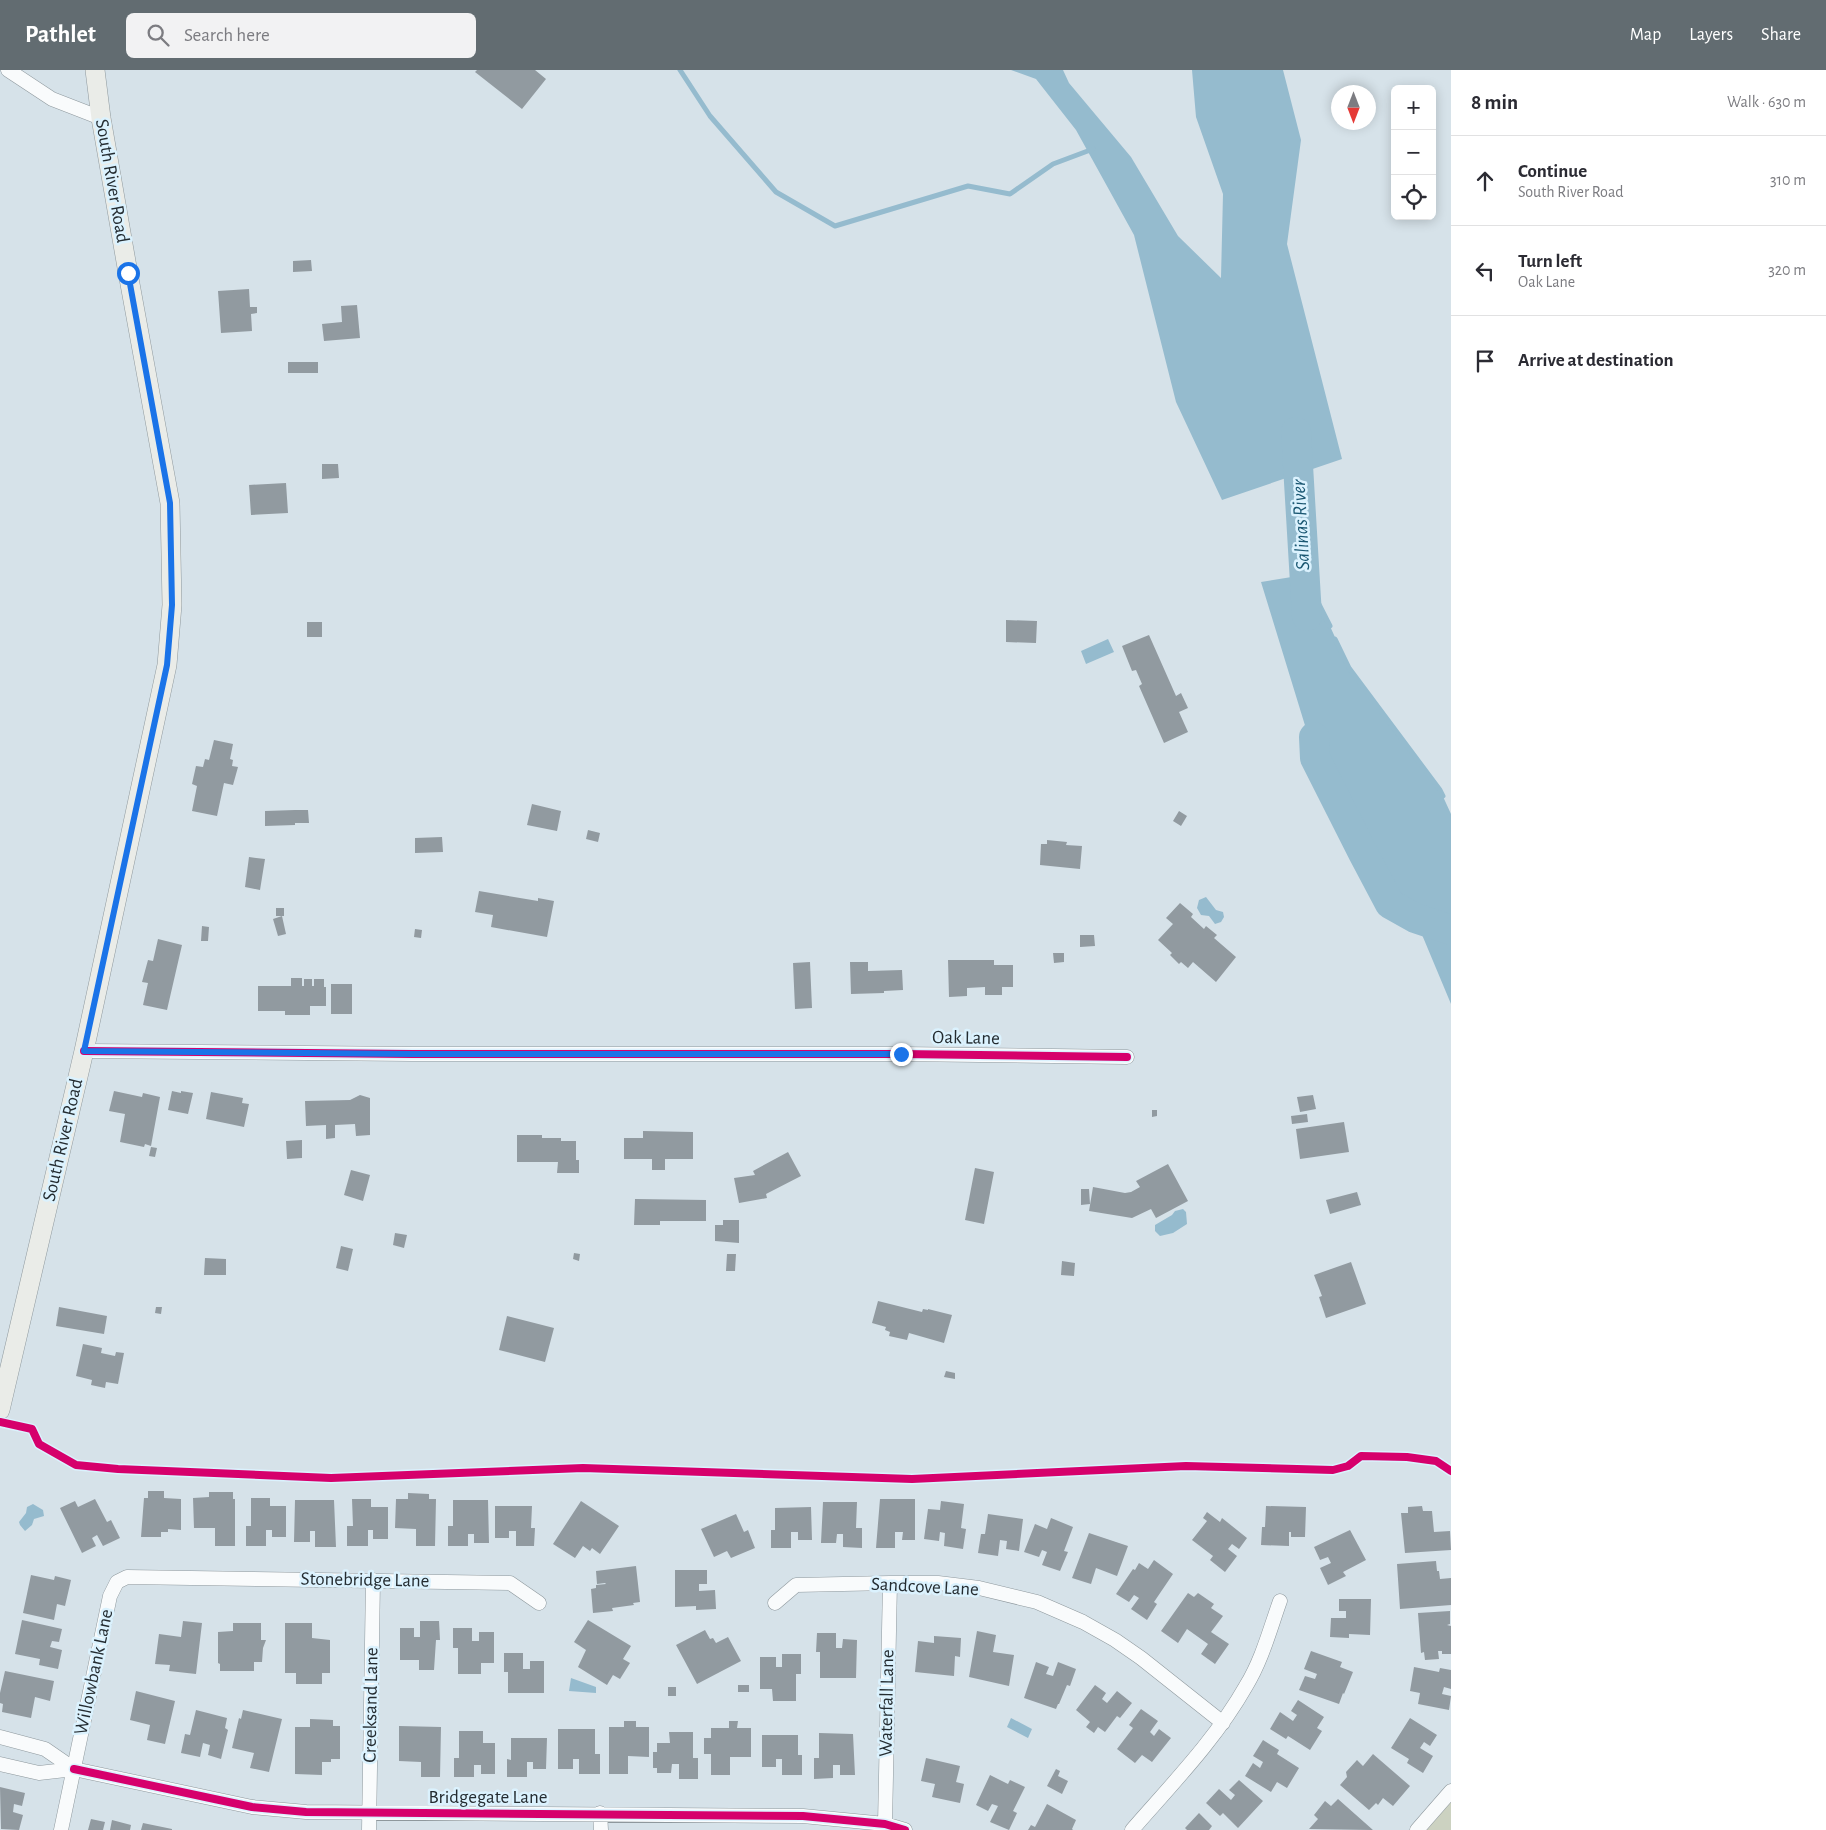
<!DOCTYPE html>
<meta charset="utf-8">
<style>
body{margin:0;font-family:"Alegreya Sans",sans-serif;background:#f2f2f3;color:#2b2b33}
.controls{position:absolute;right:15px;top:15px;display:grid;overflow:hidden;border-radius:8px;box-shadow:0 2px 12px #0003}
.controls button{width:45px;height:45px;display:grid;place-items:center;padding:0;border:0;border-bottom:1px solid #e1e1e2;background:#fff;color:#2b2b33;font:25px sans-serif}
.compass{position:absolute;left:1331px;top:15px;width:45px;height:45px;border-radius:50%;background:#fff;box-shadow:0 2px 12px #0003;rotate:180deg}
.stop{position:absolute;width:15px;height:15px;margin:-11px;border:4px solid #1a73e8;border-radius:50%;background:#fff}
.stop.end{background:#1a73e8;border-color:#fff;box-shadow:0 1px 5px #0008}
.list{margin:0;padding:0;list-style:none}
h2{display:flex;justify-content:space-between;align-items:center;height:65px;margin:0;padding:0 20px;font-size:21px}
h2 small{font-size:16px;font-weight:400;color:#7c7c81}
.list li{display:grid;grid-template-columns:32px 1fr auto;gap:15px;align-items:center;box-sizing:border-box;height:90px;padding:0 20px;border-top:1px solid #e1e1e2}
.list b{display:block;font-size:19px;white-space:nowrap}
.list p{margin:0;font-size:16px;white-space:nowrap;color:#7c7c81}
.list em{font-size:16px;font-style:normal;color:#7c7c81}
.icon{flex:none;width:28px;height:28px;fill:none;stroke:currentColor;stroke-width:2;stroke-linecap:round;stroke-linejoin:round}
.map{position:relative;flex:none;width:1451px;height:1760px;overflow:hidden}
header{display:flex;align-items:center;gap:30px;box-sizing:border-box;height:70px;padding:0 25px;background:#626c71;color:#fff}
header strong{font-size:24px}
nav{display:flex;gap:28px;margin-inline-start:auto;font-size:18px}
.search{width:350px;height:45px;background:#f2f2f3;display:flex;align-items:center;gap:12px;box-sizing:border-box;padding:0 18px;border-radius:8px;color:#7c7c81;font-size:19px}
main{display:flex}
aside{flex:1;background:#fff}
.map>svg:first-child{display:block}
.green{fill:#ccd2c1}
.water{fill:#95bbce}
.lines{fill:none;stroke-linecap:round;stroke-linejoin:round}
.stream{stroke:#95bbce;stroke-width:5}
.river{stroke:#95bbce;stroke-width:30}
.building{fill:#919aa0}
.street-casing{stroke:#8e989d;stroke-width:15}
.secondary-casing{stroke:#8e989d;stroke-width:20}
.street{stroke:#f9fbfc;stroke-width:14}
.secondary{stroke:#eaece8;stroke-width:19}
.cycleway-casing{stroke:#dbf2fe;stroke-width:11}
.cycleway{stroke:#d6006c;stroke-width:8}
.route{stroke:#1a73e8;stroke-width:6}
.labels{text-anchor:middle;dominant-baseline:central;stroke-width:5;stroke-linejoin:round;paint-order:stroke}
.street-label{font-size:19px;fill:#242c31;stroke:#dbf2fe}
.water-label{font-size:20px;font-style:italic;fill:#195671;stroke:#dbf2fe}
</style>
<header>
<strong>Pathlet</strong>
<div class="search"><svg class="icon" aria-label="search" viewBox="0 0 24 24"><circle cx="10" cy="10" r="6"/><path d="M15 15l6 6"/></svg>Search here</div>
<nav><a>Map</a><a>Layers</a><a>Share</a></nav>
</header>
<main>
<div class="map">
<svg width="1451" height="1760" viewBox="0 0 1451 1760">
<rect width="100%" height="100%" fill="#d6e2e9"/>
<path class="green" d="M1451,1721V1760H1417Z"/>
<path class="water" d="M1011,0H1063L1069,13L1131,87L1178,166L1221,208L1223,124L1196,47L1192,0H1283L1301,70L1287,174L1342,389L1222,430L1176,332L1134,165L1076,60L1036,9Z
M1304,505L1314,521L1349,598L1440,720L1451,744V934L1415,848L1390,834L1363,783L1315,688L1261,512Z
M1108,569L1114,582L1086,594L1081,581Z
M1206,827L1216,840L1223,842L1224,847L1221,852L1215,854L1209,846L1201,845L1197,838L1199,830Z
M1183,1139L1186,1142L1187,1154L1173,1163L1160,1166L1155,1161V1155L1172,1145L1175,1141Z
M33,1434L43,1440L44,1446L34,1449L32,1455L25,1461L20,1455L19,1452L26,1443L27,1437Z
M571,1608L596,1617V1623L569,1621Z
M1011,1648L1032,1659L1028,1668L1007,1657Z"/>
<g class="lines">
<path class="stream" d="M680,0L710,46L776,122L835,156L968,116L1010,124L1053,94L1093,79
M1304,505L1330,556
M1335,569L1349,598L1440,720L1443,726"/>
<path class="river" d="M1296,362L1307,546
M1314,667L1315,688L1363,783L1390,834L1415,848L1451,860"/>
</g>
<path class="building" d="M477,0H535L546,9L522,39L475,2Z
M311,190L312,201L293,202V191Z
M249,219L250,237H257V243L251,244L252,261L221,263L218,221Z
M357,235L360,268L324,271L322,254L342,252L341,236Z
M288,292H318V303H288Z
M322,394H338L339,408L322,409Z
M286,413L288,443L251,445L249,415Z
M1006,550L1037,551L1036,573L1006,572Z
M307,552H322V567H307Z
M1149,565L1176,626L1181,623L1188,638L1179,642L1188,662L1164,673L1139,616L1142,614L1136,600L1132,601L1122,576Z
M214,670L233,674L230,689L233,690L232,696L238,697L233,715L224,713L217,746L192,741L197,716L192,714L196,696L203,697L205,689L209,690Z
M532,734L561,741L557,761L527,755Z
M295,740H308L309,753H295V755L265,756V741Z
M1179,741L1187,746L1181,756L1173,751Z
M588,760L600,763L598,772L586,769Z
M442,767L443,782L415,783V768Z
M1047,770L1067,772L1066,775L1082,776L1080,799L1040,795L1041,774H1047Z
M249,787L265,789L260,820L245,817Z
M479,821L538,831V828L554,831L547,867L491,857L493,845L475,842Z
M1180,833L1193,844L1191,847L1204,859L1206,856L1217,865L1214,868L1236,887L1216,912L1193,892L1188,898L1181,892L1179,894L1170,885L1172,883L1158,870L1173,854L1166,848Z
M276,838H284V846H276Z
M282,846L286,864L278,866L273,849Z
M202,856L209,857L208,871H201Z
M415,859L422,860L421,868L414,867Z
M1080,865H1094L1095,876L1080,877Z
M158,869L182,875L167,940L143,935L148,913L142,912L148,890L153,891Z
M1053,883H1064V892L1054,893Z
M948,890H994V895H1013V917H1002V925H985V917L967,918V926L949,927Z
M810,892L812,938L795,939L793,893Z
M850,892H868V901L902,900L903,920L884,921V923L851,924Z
M291,908H302V916H304V909H312V916H314V909H324V917H326V936H310V945H285V941H258V916H291Z
M331,914H352V944H331Z
M114,1021L142,1027L143,1023L160,1027L151,1076L145,1074L144,1077L120,1072L125,1044L109,1041Z
M172,1021L181,1023V1021L193,1023L188,1044L168,1040Z
M211,1022L243,1028L242,1033L249,1034L244,1057L206,1049Z
M360,1025L370,1028V1065L356,1066L355,1054L335,1055V1068L326,1069V1055L306,1056L305,1031L350,1030Z
M1313,1025L1316,1039L1300,1042L1297,1027Z
M1152,1040H1157V1046L1152,1047Z
M1307,1044L1308,1052L1292,1054L1291,1046Z
M1344,1052L1349,1082L1300,1089L1296,1059Z
M643,1061L693,1062V1089H665V1100H652V1089H624V1068H643Z
M517,1065H542V1068H561V1071H576V1090H579V1103H557L558,1092H517Z
M302,1070V1088L287,1089L286,1071Z
M151,1077L157,1078L155,1087L149,1086Z
M788,1082L801,1106L766,1124L767,1128L739,1133L734,1108L755,1105L753,1101Z
M1168,1094L1188,1131L1156,1148L1151,1139L1132,1148L1089,1141L1093,1117L1125,1123L1131,1122L1140,1117L1136,1111Z
M975,1098L994,1102L984,1154L965,1150Z
M351,1100L370,1105L363,1131L344,1125Z
M1081,1119H1089L1090,1134L1081,1135Z
M1357,1122L1361,1135L1330,1144L1326,1130Z
M635,1129L706,1130V1151H660V1155H634Z
M723,1150H739V1173L715,1171V1155H723Z
M395,1163L407,1165L404,1178L393,1175Z
M341,1176L353,1179L348,1201L336,1198Z
M574,1183L580,1184L579,1191L573,1189Z
M727,1184H736L735,1201H726Z
M205,1188L226,1189V1205H204Z
M1062,1191L1075,1193L1074,1206L1061,1205Z
M1351,1192L1366,1234L1326,1248L1319,1227L1322,1226L1314,1205Z
M878,1231L922,1242L923,1239L928,1240V1239L952,1245L944,1273L909,1263L907,1270L889,1266L890,1262L885,1260L886,1257L872,1253Z
M59,1237L107,1246L104,1264L56,1256Z
M156,1237H162L161,1244L155,1243Z
M507,1246L554,1258L545,1292L499,1280Z
M83,1274L102,1278L101,1283L115,1286L116,1282L124,1283L118,1314L106,1312L105,1318L91,1315L92,1310L76,1306Z
M946,1301L955,1303V1309L944,1307Z
M148,1421H164V1428L181,1429V1460L168,1459V1462H161V1467H141L144,1428H148Z
M209,1422H233V1429H235V1476H215V1458H194L193,1428L209,1427Z
M408,1423L429,1424V1429H436L435,1476H416V1459L395,1458L396,1429H408Z
M251,1428H270V1436H286V1467H272V1460H266V1476H246V1456H251Z
M95,1429L107,1452L111,1450L120,1468L103,1476L97,1465L92,1468L96,1476L82,1483L60,1438L75,1431L78,1437Z
M352,1429H371V1437H388V1469H373V1460H368V1476H347V1456H353Z
M880,1429H915V1470H902L903,1462H895V1478H876Z
M295,1430H334L336,1477H315V1461H310V1472H294Z
M453,1430H488L489,1473H474V1464H468V1476H448V1456H453Z
M581,1431L619,1456L600,1484L592,1478L590,1481L583,1476L575,1488L553,1474Z
M941,1431L964,1434L961,1458L966,1459L963,1479L944,1476L945,1463L940,1462L939,1471L924,1469L928,1439L940,1440Z
M823,1432H857L856,1458H862V1478L843,1477V1464H837L836,1473H821Z
M495,1436H532L531,1458H535L534,1476H516V1461H509V1468H495Z
M1266,1436L1306,1437L1305,1467H1291V1462H1289V1476L1261,1475L1262,1457H1265Z
M1422,1436L1423,1441H1432L1434,1462L1450,1461L1451,1480L1405,1483L1401,1443H1408V1437Z
M811,1437L812,1470H798V1462H791V1478H771V1460H775V1438Z
M1207,1442L1220,1452L1222,1448L1247,1468L1239,1479L1232,1474L1228,1479L1237,1486L1225,1502L1210,1490L1213,1486L1192,1470L1207,1451L1203,1448Z
M736,1444L744,1462L748,1460L755,1478L731,1488L727,1481L714,1487L701,1459Z
M988,1444L1023,1449L1019,1481L1006,1479L1007,1471L1000,1470L998,1486L978,1483L981,1464H985Z
M1051,1448L1073,1457L1064,1481L1068,1482L1060,1501L1042,1495L1047,1482L1042,1480L1039,1487L1024,1482L1035,1454L1047,1459Z
M1350,1460L1366,1490L1343,1502L1346,1506L1328,1515L1320,1498L1331,1493L1328,1487L1320,1490L1314,1477Z
M1089,1463L1128,1476L1117,1506L1096,1498L1091,1514L1072,1508Z
M1154,1490L1173,1504L1154,1532L1157,1534L1147,1550L1131,1539L1139,1528L1134,1525L1129,1532L1116,1524L1133,1499L1135,1500L1139,1493L1148,1499Z
M1436,1491L1437,1501H1439L1440,1509L1451,1508V1535L1400,1539L1397,1494Z
M636,1496L640,1532L633,1533L634,1535L612,1538L613,1541L593,1543L591,1519L596,1518V1515L606,1514L605,1513L597,1514L596,1501Z
M675,1500H707V1514H699V1521L715,1520L716,1539L696,1540V1536L675,1537Z
M31,1505L54,1510L55,1506L71,1510L65,1536L57,1534L54,1550L23,1543Z
M1188,1523L1194,1527L1198,1523L1214,1534L1211,1538L1223,1546L1211,1562L1229,1574L1215,1594L1201,1584L1208,1574L1187,1559L1178,1573L1161,1561Z
M1339,1529H1371L1370,1565L1349,1564V1568L1330,1567L1331,1548H1346V1541H1339Z
M1450,1541V1554L1447,1555L1451,1556V1584H1442V1581H1438L1439,1589L1425,1590L1424,1582L1421,1583L1418,1543Z
M22,1550L62,1559L59,1572L52,1571L50,1577L62,1580L58,1599L39,1595L40,1589L15,1584Z
M588,1550L631,1576L623,1589L630,1593L620,1609L613,1605L607,1615L578,1597L586,1580L574,1572Z
M183,1551L202,1553L196,1604L169,1601L170,1595L155,1594L159,1564L181,1567Z
M420,1551H439L440,1570H436L434,1600H419V1590H400V1558H414V1567H420Z
M233,1553H261V1570H266L263,1578L262,1592H254V1601H220V1594L218,1593V1562L233,1561Z
M285,1553H312V1568L330,1570V1603H322V1614H296V1603H285Z
M453,1558H472V1571H479V1562H494V1593H481V1604H458V1578H453Z
M705,1560L710,1569L713,1568L716,1573L728,1567L741,1591L697,1614L676,1575Z
M977,1561L996,1565L993,1582L1014,1585L1009,1616L969,1607Z
M817,1563H836V1578H842L843,1569L857,1570L856,1608H820V1582H816Z
M934,1566L961,1568L960,1587L955,1586L954,1606L915,1602L918,1571L934,1573Z
M1311,1581L1342,1592L1340,1597L1353,1602L1344,1624L1343,1623L1339,1634L1299,1620L1305,1606L1315,1609L1317,1604L1304,1599Z
M504,1583H523V1599H530V1591H544V1623H508V1602H504Z
M782,1584H801V1604H796V1631H773L772,1619H760V1587H776V1597H782Z
M1036,1592L1049,1597L1046,1604L1053,1606L1058,1592L1076,1599L1070,1616L1067,1615L1059,1634H1058L1056,1639L1024,1628Z
M1414,1597L1439,1602L1440,1598L1451,1600V1619L1444,1617L1442,1624L1451,1626L1449,1640L1418,1634L1420,1623L1410,1621Z
M5,1601L54,1611L50,1631L35,1627L31,1648L2,1642L3,1634L0,1633V1623Z
M738,1615H749V1622H738Z
M1095,1615L1106,1623L1102,1629L1107,1633L1117,1621L1132,1633L1120,1648L1117,1646L1105,1662L1098,1657L1094,1663L1086,1657L1090,1652L1076,1640Z
M668,1617H676V1626H668Z
M136,1621L175,1631L165,1674L147,1670L150,1655L130,1650Z
M1298,1630L1324,1647L1317,1658L1322,1661L1310,1680L1288,1666L1286,1669L1270,1659L1280,1642L1293,1651L1297,1645L1291,1641Z
M1141,1639L1158,1651L1150,1662L1154,1666L1159,1659L1171,1668L1152,1692L1142,1685L1135,1693L1117,1679L1133,1658L1129,1655Z
M196,1640L227,1648L225,1658L228,1660L221,1689L208,1685L210,1675L203,1673L200,1687L181,1683L185,1664L190,1665Z
M243,1640L282,1649L269,1702L250,1698L254,1683L232,1678L239,1648L241,1649Z
M1410,1648L1437,1665L1430,1676L1424,1672L1420,1678L1433,1686L1423,1703L1407,1693L1409,1689L1391,1678Z
M310,1649L333,1650V1656H340V1689H331V1692H322V1705L295,1704V1657H310Z
M624,1651H636V1657H649V1687L628,1686V1704H609V1657H624Z
M729,1651H738L737,1658H751V1687H730V1705H711V1684H704V1668H711V1658H729Z
M399,1656L441,1657L440,1707H421V1692L399,1691Z
M558,1659H595V1684H600V1704H579V1689H573V1699H558Z
M459,1661H483V1673H495V1704H481V1695H474V1707H454V1688H459Z
M669,1662H693V1688H698V1709H679V1694H672L671,1703H657V1698H653V1682H657V1673H670Z
M819,1663L853,1664L855,1705H840V1695H833V1708L814,1709V1688H819Z
M762,1665H798V1685H802V1705H782V1689H776V1697H762Z
M511,1668H547L546,1699H533V1692H527V1707H507V1689L511,1690Z
M1263,1670L1279,1680L1277,1684L1299,1698L1287,1718L1277,1712L1271,1722L1245,1706L1253,1693L1260,1698L1263,1692L1253,1686Z
M1373,1684L1410,1716L1393,1736L1383,1728L1378,1735L1376,1733L1369,1740L1340,1715L1347,1707L1346,1702L1357,1690L1363,1696Z
M926,1688L960,1696L956,1712L964,1714L960,1733L932,1727L935,1714L921,1711Z
M1056,1699L1060,1701L1058,1706L1068,1711L1062,1724L1047,1716Z
M990,1705L1008,1714L1010,1710L1025,1717L1013,1741L1017,1743L1009,1760L990,1752L998,1736L992,1734L988,1741L976,1735Z
M1239,1710L1263,1731L1238,1758L1223,1743L1220,1746L1206,1733L1219,1719L1231,1730L1235,1725L1229,1720Z
M0,1717L25,1723L22,1736L14,1734L13,1742L23,1745L19,1760L1,1759Z
M1338,1729L1373,1760L1309,1759L1318,1749L1314,1745L1325,1731L1331,1736Z
M1047,1734L1076,1750L1072,1759L1073,1760H1028L1031,1755L1035,1757Z
M1199,1743L1212,1756L1209,1760H1187L1185,1758Z
M91,1749L105,1752L103,1760H88Z
M112,1750L131,1755L130,1760H110Z
M143,1753L172,1759V1760H141Z"/>
<g class="lines">
<defs>
<path id="street" d="M8,0L52,29L101,48
M84,981L412,984H901L1127,987
M775,1533L796,1515L890,1513H938L979,1518L1037,1532L1083,1552L1115,1570L1141,1588L1223,1653
M0,1667L45,1679L74,1699L39,1703L0,1694
M74,1699L252,1737L306,1742L803,1746L885,1754L905,1760
M600,1743L601,1760
M885,1754L890,1513
M61,1760L110,1526L117,1512L127,1507L510,1513L539,1533
M369,1760L373,1510
M1132,1760C1172,1714 1216,1669 1246,1616C1262,1590 1270,1559 1280,1531
M1417,1760L1451,1721"/>
<path id="secondary" d="M0,1340L84,981L167,595L172,535L170,433L128,203L101,48L95,0"/>
</defs>
<use href="#street" class="street-casing"/>
<use href="#secondary" class="secondary-casing"/>
<use href="#street" class="street"/>
<use href="#secondary" class="secondary"/>
<defs>
<path id="cycleway" d="M84,981L412,984H901L1127,987
M0,1352L32,1359L39,1374L76,1395L118,1399L331,1408L583,1398L912,1409L1186,1396L1333,1400L1348,1396L1361,1386L1407,1387L1436,1391L1451,1401
M74,1699L252,1737L306,1742L803,1746L885,1754L905,1760"/>
</defs>
<use href="#cycleway" class="cycleway-casing"/>
<use href="#cycleway" class="cycleway"/>
</g>
<g class="lines">
<path class="route" d="M128,203L170,433L172,535L167,595L84,981L412,984H901"/>
</g>
<g class="labels">
<g class="street-label">
<text transform="translate(112 111) rotate(80)">South River Road</text>
<text transform="translate(966 968) rotate(1)">Oak Lane</text>
<text transform="translate(63 1070) rotate(-77)">South River Road</text>
<text transform="translate(365 1510) rotate(1)">Stonebridge Lane</text>
<text transform="translate(925 1517) rotate(3)">Sandcove Lane</text>
<text transform="translate(94 1602) rotate(-78)">Willowbank Lane</text>
<text transform="translate(887 1633) rotate(-89)">Waterfall Lane</text>
<text transform="translate(371 1635) rotate(-89)">Creeksand Lane</text>
<text x="488" y="1727">Bridgegate Lane</text>
</g>
<g class="water-label">
<text transform="translate(1301 455) rotate(-93)">Salinas River</text>
</g>
</g>
</svg>
<div class="controls">
<button>+</button>
<button>−</button>
<button><svg class="icon" aria-label="locate" viewBox="0 0 24 24"><circle cx="12" cy="12" r="6"/><path d="M12 2v4M12 18v4M2 12h4M18 12h4"/></svg></button>
</div>
<svg class="compass" viewBox="-18 -18 36 36"><path d="M0-13l5 13h-10z" fill="#e53935"/><path d="M0 13l5-13h-10z" fill="#7c7c81"/></svg>
<div class="stop" style="left:128px;top:203px"></div>
<div class="stop end" style="left:901px;top:984px"></div>
</div>
<aside>
<h2>8 min<small>Walk · 630 m</small></h2>
<ul class="list">
<li><svg class="icon" aria-label="ahead" viewBox="0 0 24 24"><path d="M12 20V5M6 11l6-6 6 6"/></svg><div><b>Continue</b><p>South River Road</p></div><em>310 m</em></li>
<li><svg class="icon" aria-label="left" viewBox="0 0 24 24"><path d="M17 20v-9H6M10 6l-5 5 5 5"/></svg><div><b>Turn left</b><p>Oak Lane</p></div><em>320 m</em></li>
<li><svg class="icon" aria-label="arrive" viewBox="0 0 24 24"><path d="M6 21V4h12l-3 4 3 4H6"/></svg><div><b>Arrive at destination</b></div></li>
</ul>
</aside>
</main>
